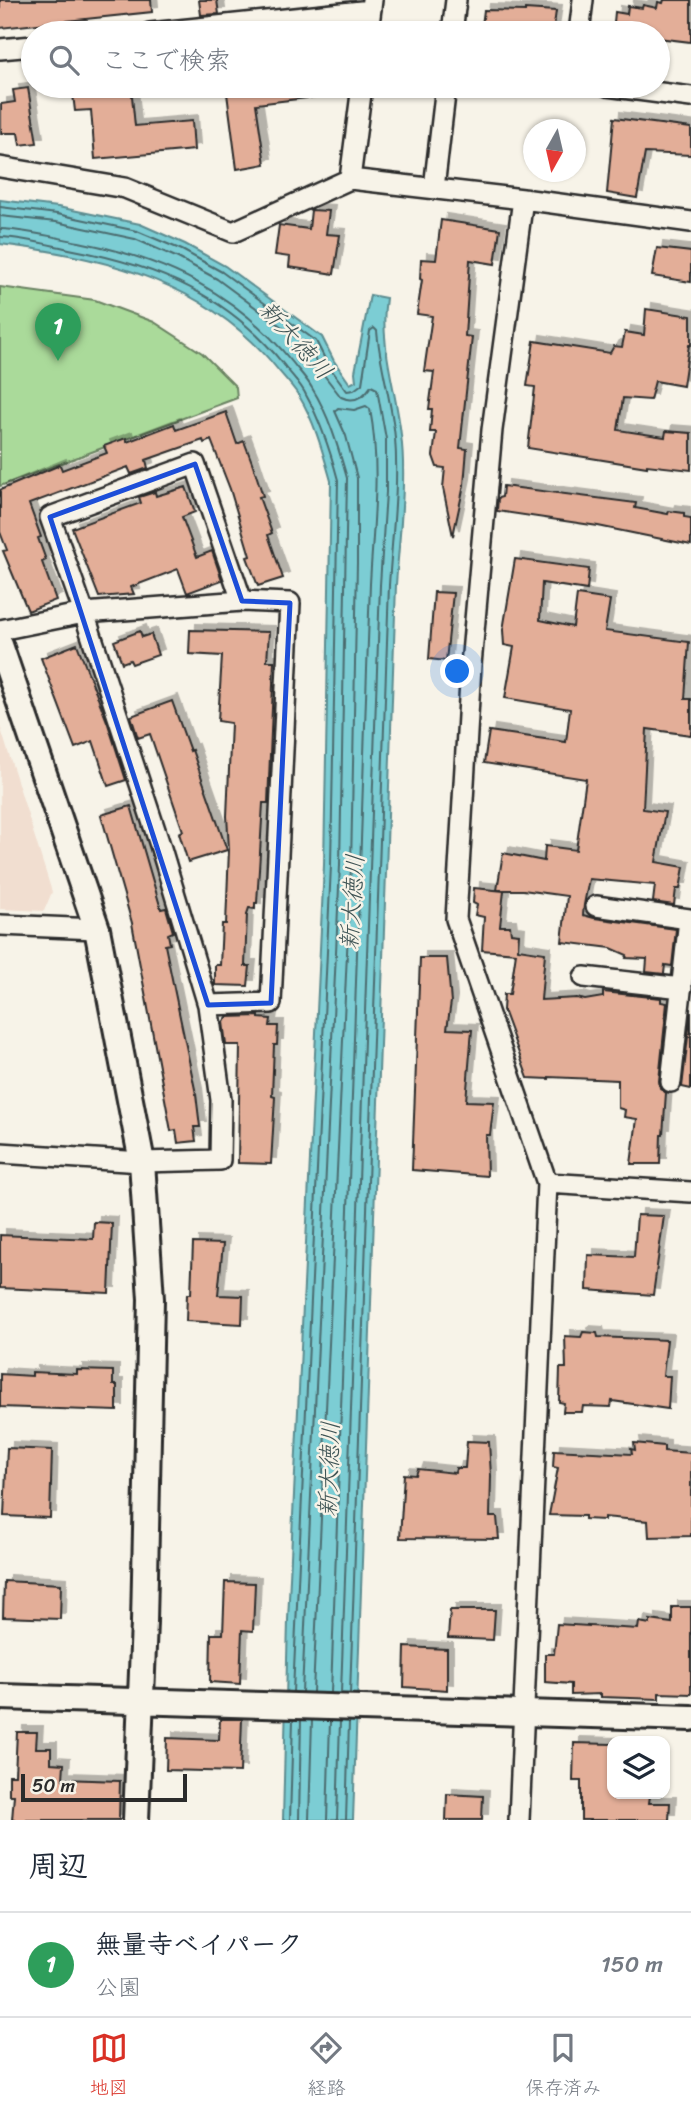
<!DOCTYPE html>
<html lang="ja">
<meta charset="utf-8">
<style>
body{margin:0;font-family:Sriracha,"Klee One",sans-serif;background:#f2f2f3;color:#1f2937}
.controls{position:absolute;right:21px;bottom:21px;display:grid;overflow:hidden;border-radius:14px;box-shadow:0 2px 5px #0004}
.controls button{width:63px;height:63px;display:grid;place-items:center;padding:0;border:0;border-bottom:2px solid #e0e1e3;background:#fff;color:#1f2937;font:35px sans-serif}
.compass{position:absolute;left:523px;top:119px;width:63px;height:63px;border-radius:50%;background:#fff;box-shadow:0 2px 5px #0004;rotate:188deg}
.scale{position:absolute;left:21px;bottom:18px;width:166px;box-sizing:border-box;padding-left:7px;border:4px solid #2b2b2b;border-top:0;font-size:19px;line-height:24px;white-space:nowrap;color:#2b2b2b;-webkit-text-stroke:5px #f7f3e8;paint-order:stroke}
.you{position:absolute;left:458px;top:672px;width:24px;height:24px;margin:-18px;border:5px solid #fff;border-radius:50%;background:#1a73e8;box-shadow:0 0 0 10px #1a73e833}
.badge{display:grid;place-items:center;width:46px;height:46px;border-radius:50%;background:#d93025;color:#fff;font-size:23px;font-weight:700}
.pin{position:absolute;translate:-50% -58px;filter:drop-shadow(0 2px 4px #0008)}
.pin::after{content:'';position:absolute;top:37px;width:24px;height:21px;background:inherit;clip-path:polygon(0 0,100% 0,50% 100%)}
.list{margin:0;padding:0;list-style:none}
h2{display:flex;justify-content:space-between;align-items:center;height:91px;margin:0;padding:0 28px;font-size:30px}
h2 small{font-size:23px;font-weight:400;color:#747a83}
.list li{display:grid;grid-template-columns:46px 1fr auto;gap:21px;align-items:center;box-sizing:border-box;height:105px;padding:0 28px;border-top:2px solid #e0e1e3}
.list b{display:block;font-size:26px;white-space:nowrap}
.list p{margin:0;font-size:23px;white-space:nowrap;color:#747a83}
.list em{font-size:23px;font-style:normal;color:#747a83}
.icon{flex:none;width:38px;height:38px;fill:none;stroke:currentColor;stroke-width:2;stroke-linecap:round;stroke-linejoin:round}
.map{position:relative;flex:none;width:691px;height:1820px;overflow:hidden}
.search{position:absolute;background:#fff;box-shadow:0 2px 5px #0004;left:21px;right:21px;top:21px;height:77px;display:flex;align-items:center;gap:18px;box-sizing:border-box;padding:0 24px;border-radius:38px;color:#747a83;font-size:26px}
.sheet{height:196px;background:#fff}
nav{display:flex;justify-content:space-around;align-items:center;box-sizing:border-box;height:98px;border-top:2px solid #e0e1e3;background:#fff;font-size:19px;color:#747a83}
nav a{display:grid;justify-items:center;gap:4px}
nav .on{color:#d93025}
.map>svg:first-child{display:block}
.built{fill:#f1ded0}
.green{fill:#aada9a;stroke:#6a8262;stroke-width:2}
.water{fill:#7ccdd4;stroke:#5c8c90;stroke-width:2}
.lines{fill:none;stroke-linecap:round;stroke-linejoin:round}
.shore{stroke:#4b6c6f;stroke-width:2}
.building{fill:#e3ae98;stroke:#2b2b2b;stroke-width:2;filter:url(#shadow)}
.minor-casing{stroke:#2b2b2b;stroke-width:24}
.tertiary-casing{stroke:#2b2b2b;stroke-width:30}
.minor{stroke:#f7f3e8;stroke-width:19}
.tertiary{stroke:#f7f3e8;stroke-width:24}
.marked{fill:none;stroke:#1d4ed8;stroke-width:5;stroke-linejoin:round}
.labels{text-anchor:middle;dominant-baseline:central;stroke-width:5;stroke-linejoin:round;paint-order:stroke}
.water-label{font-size:24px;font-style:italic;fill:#3f5455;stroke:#f7f3e8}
</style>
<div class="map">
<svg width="691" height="1820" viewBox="0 0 691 1820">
<defs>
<filter id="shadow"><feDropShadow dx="6" dy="-6" stdDeviation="0" flood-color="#0004"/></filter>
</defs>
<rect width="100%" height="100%" fill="#f7f3e8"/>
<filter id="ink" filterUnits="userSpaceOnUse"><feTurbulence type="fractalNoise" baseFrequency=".0143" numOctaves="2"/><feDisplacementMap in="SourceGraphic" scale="14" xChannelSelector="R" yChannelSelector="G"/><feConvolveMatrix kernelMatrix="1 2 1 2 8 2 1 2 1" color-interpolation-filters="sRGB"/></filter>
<g filter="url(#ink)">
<path class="built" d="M0,726L52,892L44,911L0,909Z"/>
<path class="green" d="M0,287L95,300L154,322L202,353L236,387L237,398L0,486Z"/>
<path class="water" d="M0,200L58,207L140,224L185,244L225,266L322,337L334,361L350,384L356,381L355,372L370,295L386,298C379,345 396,389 401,435C407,481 399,538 396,585L353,1820H283L288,1620L324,865L331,481C323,453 315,422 299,396C294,388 286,379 279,371C209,283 107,257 0,244Z"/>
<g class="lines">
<path class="shore" d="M0,207L57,214L137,231L182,250L222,272L316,341L328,365L347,391L354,390L362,384L370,331L374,328L377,331C380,367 392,402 395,438C399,486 392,537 389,585L350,1694
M0,216L56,222L135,239L178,258L217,279L309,347L320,370L341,397C354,403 364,397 371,386L377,389L386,439V492L380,585L341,1693
M0,229C27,230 53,237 79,242C166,259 237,293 293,363C299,371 307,379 312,388C329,415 338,447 347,478L340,865L302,1692
M0,237C25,238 49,245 74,250C158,266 229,296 284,365C291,375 301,384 306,395C321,422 330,450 338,480L331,865L293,1692
M313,1692L351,866L357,563V478L346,436L335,411L338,408L354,410L366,406L370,409C381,467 373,526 370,584L331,1693
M290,1820L293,1720
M299,1820L301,1720
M309,1820L312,1720
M327,1820L330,1721
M337,1820L340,1721
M346,1820L349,1722"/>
</g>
<path class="building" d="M0,0H151L152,12L0,28Z
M199,0H217L219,14L201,15Z
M664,0H691V42L658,38V33H613L615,12L627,14L628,6L642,8L643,5L657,8L658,2L663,3Z
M525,9L556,11L553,33H481L484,10L525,11Z
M72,86H131L135,126L192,121L194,150L95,159L91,110L75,111Z
M226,86H313L314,97L256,104L265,164L237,169Z
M28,88L37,143L20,145L18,133H1V104L15,102L13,90Z
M614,118L691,128V155L645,153L637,198L607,193Z
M311,210L329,211L326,234L340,235L334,274L289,267L290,257L275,255L279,225L309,229Z
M441,220L500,229L495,264L470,260L465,336L472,337L460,448L467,449L464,485L453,536L443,488L445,468L437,467L433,456L436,432H430L432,409H429L434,372L424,371L432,316L417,314L422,280L420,279L421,259L436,260Z
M657,248L691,252V282L652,276Z
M646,309L691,316V345H689L683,386L655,381L650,400L623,398L618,430L665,437L666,431L691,433V470L647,465V467L528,448L535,387L527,386L534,341L610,353L614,346L622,347L625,332L644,335Z
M226,412L237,444L244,441L253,465L263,496L259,497L272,533L268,535L283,578L258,586L247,557L250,556L230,489L211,440L204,443L203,440L146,460L148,468L131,474L128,467L29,504L41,537L38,538L46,560L42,562L56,600L28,611L3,551L7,550L0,532V490L60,465L62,470L107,453L104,446L126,438L127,442L174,424L176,430Z
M503,486L636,503L635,508L668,514L669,511L684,513V517L691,518V545L598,526L497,511L498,498L502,497Z
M186,487L195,512L182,517L197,557L212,551L222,580L187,593L178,569L131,587L134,594L99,597L72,528L141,503L139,497L155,492L156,496Z
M515,559L589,569L587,590L542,583L540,620L573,627L577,595L610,600L605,631L689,642L685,699H691V735L647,729L643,809L665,812L656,862L684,867L680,889H676L674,905L653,902L655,885L589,879L584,905L583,915L594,918L676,929L672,966L665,965L664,974L646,972L647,959L626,958L627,955L611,948L562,942L567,896L523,890H497L503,853L544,861L545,846L576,850L586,779L484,763L489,731L566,742L570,709L505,698L514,647L504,645L503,630Z
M434,592L453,593L446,661L429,659Z
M190,630L269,632L267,661H274L268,803H263L257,903H255V909L249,908L247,914L245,966H250L248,986L215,985V965H220L222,924H226L229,849L227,816L231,723L218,721L222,656L189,654Z
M140,631L142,637L151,634L158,655L132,664L130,660L122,663L114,641Z
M77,644L108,724L126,780L108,786L93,741L75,748L41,658Z
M172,701L190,751L192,750L227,850L188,862L179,833L183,831L150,734L138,738L131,716Z
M131,806L161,909L166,908L173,932L168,934L170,944L165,945L196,1094L200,1127H194L196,1141L178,1143L176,1130L171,1131L132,923L101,815Z
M474,888L504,891L500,926H510L511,933L519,934L518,949L545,953L541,1000L577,998L585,1000L603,997V992L661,998V1002L667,1003L659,1081L660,1088L666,1093L663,1135H661L660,1164H631L637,1119L624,1117L625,1110L618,1108V1080L549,1077V1079L528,1078L503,1010L504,994H510L516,953L482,950L484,917L475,915L477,905L473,903Z
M420,958H447L451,1002L447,1029L472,1030L466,1101L494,1102L490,1135H486L487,1176L412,1170Z
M691,1012V1089L682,1087Z
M259,1016V1018L271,1019L270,1026H278L277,1045H274L272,1096L275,1097L271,1164L238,1163L240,1045H226L223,1022L227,1017Z
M637,1215L664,1216L653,1295L587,1290L588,1255L634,1257Z
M94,1222L112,1223L109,1293L0,1288V1235L93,1239Z
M193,1243L223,1244L218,1295L243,1296L242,1324L186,1321L187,1294H191Z
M583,1332L597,1333L598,1337L667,1340L663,1376H670L668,1409L612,1401L611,1407L583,1406L582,1412H563L564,1403L559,1402L560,1368H566L565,1336L581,1337Z
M77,1370L113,1371V1385H117V1411L0,1407V1374L32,1376V1372L77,1374Z
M467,1441L489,1442L491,1476L490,1517H497L499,1539L400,1538L404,1474L416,1475L418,1469L455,1473L456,1468H465Z
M634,1443L664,1446V1451L691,1453V1536L649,1537L648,1521L604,1517V1520L585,1519V1516L549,1515L558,1468L553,1467L554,1450L632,1454L631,1449L635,1450Z
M7,1448L52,1450L50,1518L4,1516Z
M4,1581L61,1584L60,1619L3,1617Z
M225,1582L255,1583L253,1631L242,1630L240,1684L210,1682L211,1634H223Z
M672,1607H691V1694L659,1693V1699L601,1697V1694L571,1695V1684L545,1682V1654H554L557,1624L638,1629L639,1622L650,1624V1620L672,1623Z
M450,1610H495L493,1640L448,1638Z
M405,1647L447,1649V1690L404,1687Z
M220,1719H242L240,1772L166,1770L167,1738L219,1740Z
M17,1732H37L36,1748H51V1763L64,1764L63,1779L120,1781L119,1820H12L14,1795H9V1775H15Z
M574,1743L612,1744V1795L650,1796L649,1803H670L669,1820H581V1781H573Z
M447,1794L483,1796L482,1820H446Z"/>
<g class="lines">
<defs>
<path id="minor" d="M150,33L371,10
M368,33L372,0
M452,33L456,0
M579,33L583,0
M0,49L33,46
M607,86L691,97
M0,167L125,188L233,232L350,179L362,86
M350,179L523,199L691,222
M434,188L446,86
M195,464L242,601L84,613L50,517Z
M0,630L84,613L160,845L208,1005L221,1100L220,1160L142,1162L0,1153
M596,906L689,919L671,1082
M0,925L97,929
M584,977L682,988
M208,1005L271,1003L290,603L242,601
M547,1183L691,1192
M519,1820L547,1183L456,919L471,665L492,430L523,199"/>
<path id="tertiary" d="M0,645L97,929L142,1162L151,1299L144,1622L136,1820
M0,1697L691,1718"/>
</defs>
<use href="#minor" class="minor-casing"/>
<use href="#tertiary" class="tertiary-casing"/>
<use href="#minor" class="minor"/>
<use href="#tertiary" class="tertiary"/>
</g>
</g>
<path class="marked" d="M195,464L242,601L290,603L271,1003L208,1005L50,517Z"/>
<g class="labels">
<g class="water-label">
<text transform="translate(296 340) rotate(48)">新大徳川</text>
<text transform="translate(352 902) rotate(-86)">新大徳川</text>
<text transform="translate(329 1469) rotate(-88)">新大徳川</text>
</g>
</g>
</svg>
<div class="controls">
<button><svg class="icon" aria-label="layers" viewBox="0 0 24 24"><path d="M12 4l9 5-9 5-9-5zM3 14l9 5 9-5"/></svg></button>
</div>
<svg class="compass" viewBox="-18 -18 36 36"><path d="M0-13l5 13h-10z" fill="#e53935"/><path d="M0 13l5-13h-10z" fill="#747a83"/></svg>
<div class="scale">50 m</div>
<div class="you"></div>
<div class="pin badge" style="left:58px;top:361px;background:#2e9e5b">1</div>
<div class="search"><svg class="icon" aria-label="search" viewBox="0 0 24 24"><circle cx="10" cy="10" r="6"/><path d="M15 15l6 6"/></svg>ここで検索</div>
</div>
<section class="sheet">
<h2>周辺<small></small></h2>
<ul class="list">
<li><span class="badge" style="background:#2e9e5b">1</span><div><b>無量寺ベイパーク</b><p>公園</p></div><em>150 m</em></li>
</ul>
</section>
<nav>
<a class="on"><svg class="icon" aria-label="map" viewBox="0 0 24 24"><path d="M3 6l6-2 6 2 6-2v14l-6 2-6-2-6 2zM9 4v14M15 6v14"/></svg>地図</a>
<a><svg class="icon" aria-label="directions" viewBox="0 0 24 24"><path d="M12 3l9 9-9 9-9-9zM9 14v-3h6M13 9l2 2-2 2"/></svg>経路</a>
<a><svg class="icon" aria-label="saved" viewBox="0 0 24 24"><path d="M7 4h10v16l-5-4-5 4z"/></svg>保存済み</a>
</nav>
